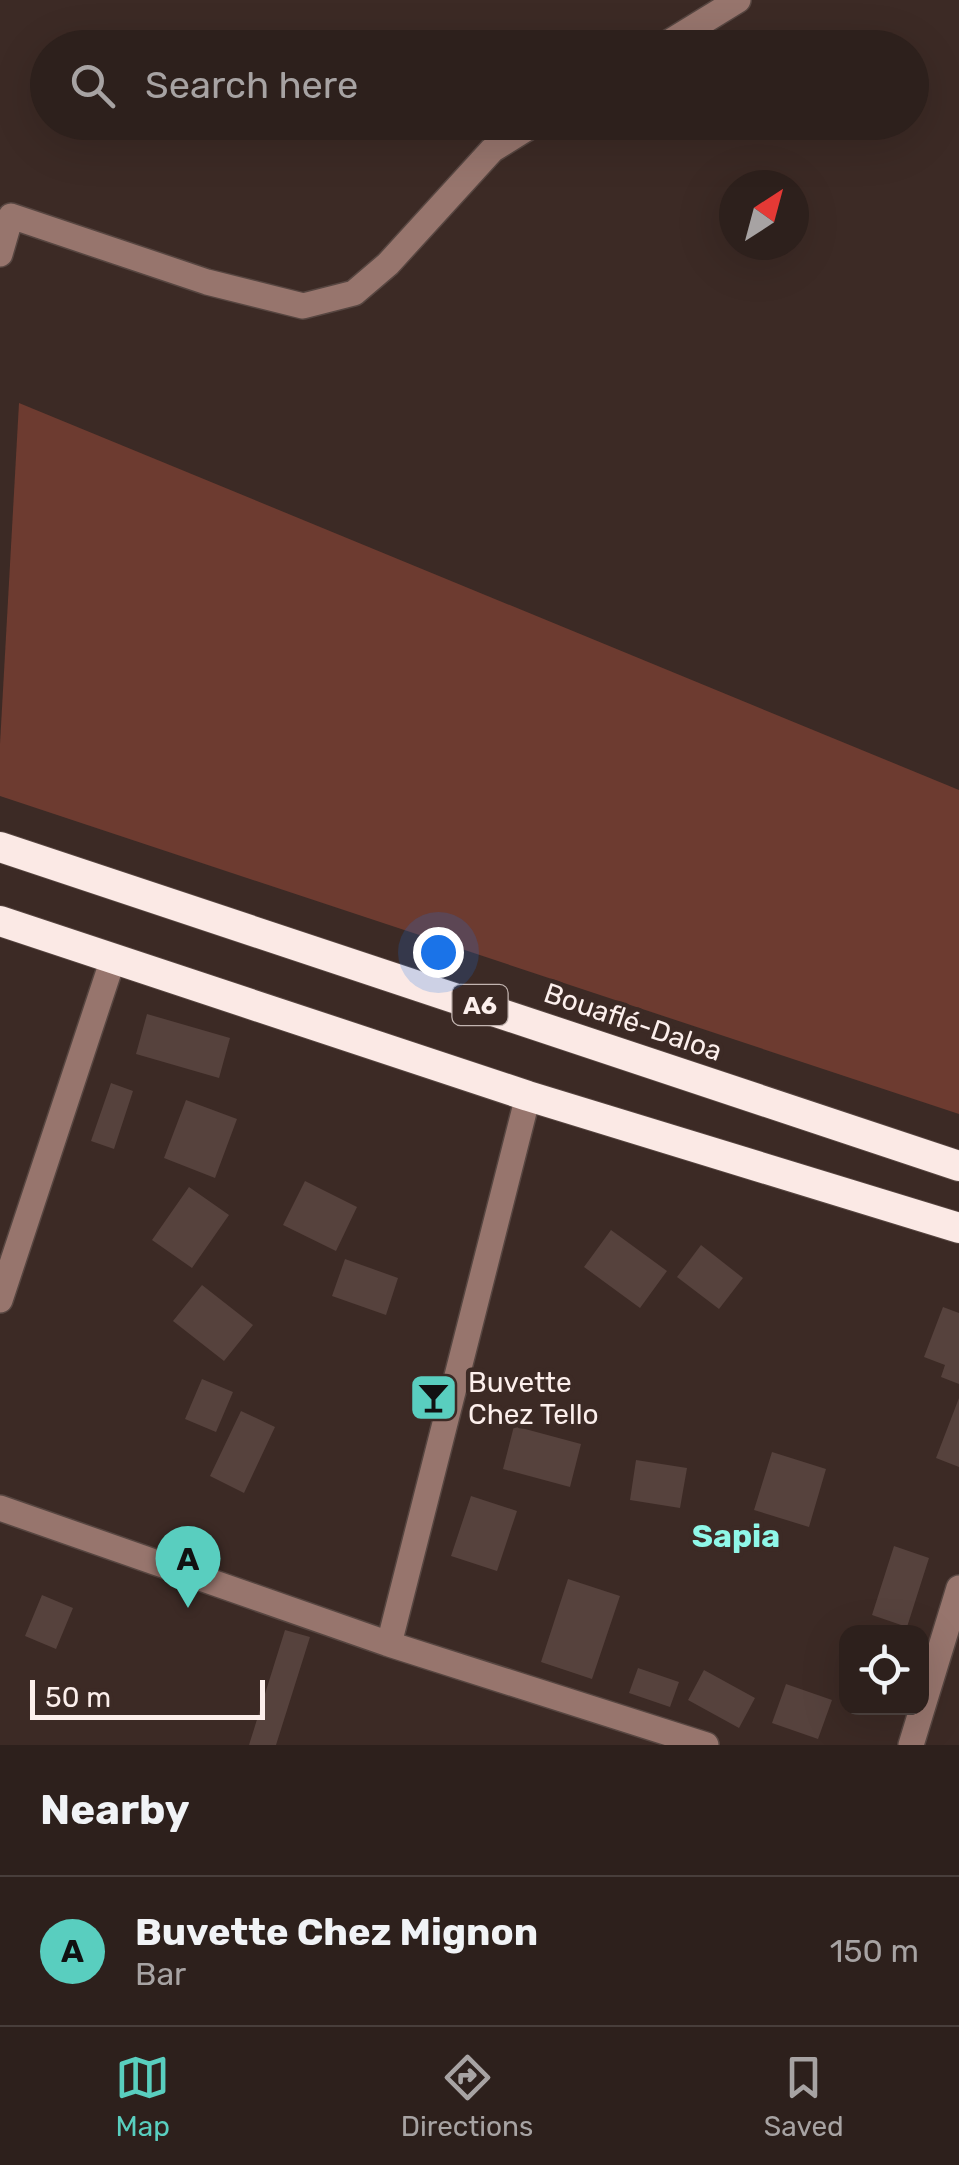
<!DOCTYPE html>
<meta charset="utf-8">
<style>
:root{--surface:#2d201c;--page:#352825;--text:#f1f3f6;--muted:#a7a3a3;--line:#483e3b;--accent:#59cebf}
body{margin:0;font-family:Rubik,sans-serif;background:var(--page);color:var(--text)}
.controls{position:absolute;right:30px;bottom:30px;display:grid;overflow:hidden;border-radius:20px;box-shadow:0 10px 40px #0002}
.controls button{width:90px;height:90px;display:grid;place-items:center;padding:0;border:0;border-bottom:2px solid var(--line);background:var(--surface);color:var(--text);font:50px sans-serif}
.compass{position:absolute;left:719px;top:170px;width:90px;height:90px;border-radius:50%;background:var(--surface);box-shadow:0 10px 40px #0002;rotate:36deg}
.scale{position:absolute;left:30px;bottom:25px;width:235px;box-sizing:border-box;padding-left:10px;border:5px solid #fcefec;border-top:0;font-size:28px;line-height:35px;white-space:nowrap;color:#fcefec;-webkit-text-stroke:8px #3c2a25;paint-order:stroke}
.you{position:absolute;left:438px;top:952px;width:35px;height:35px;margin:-25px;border:8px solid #fff;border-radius:50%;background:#1a73e8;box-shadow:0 0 0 15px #1a73e833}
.badge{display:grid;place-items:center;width:65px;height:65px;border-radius:50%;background:var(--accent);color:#111;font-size:32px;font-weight:700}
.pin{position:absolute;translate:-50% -82px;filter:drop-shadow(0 2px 5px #0008)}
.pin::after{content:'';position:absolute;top:52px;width:35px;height:30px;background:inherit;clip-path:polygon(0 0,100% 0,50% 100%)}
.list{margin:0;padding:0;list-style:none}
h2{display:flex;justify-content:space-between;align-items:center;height:130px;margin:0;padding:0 40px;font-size:42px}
h2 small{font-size:32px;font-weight:400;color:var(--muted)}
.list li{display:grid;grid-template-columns:65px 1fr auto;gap:30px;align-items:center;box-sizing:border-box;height:150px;padding:0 40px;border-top:2px solid var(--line)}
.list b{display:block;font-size:38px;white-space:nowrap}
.list p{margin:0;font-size:32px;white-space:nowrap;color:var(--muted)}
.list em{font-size:32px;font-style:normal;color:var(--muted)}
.icon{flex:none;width:55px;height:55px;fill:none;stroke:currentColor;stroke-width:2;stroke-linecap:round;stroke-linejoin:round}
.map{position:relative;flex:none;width:959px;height:1745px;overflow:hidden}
.search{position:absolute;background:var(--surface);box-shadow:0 10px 40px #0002;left:30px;right:30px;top:30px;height:110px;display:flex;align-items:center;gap:25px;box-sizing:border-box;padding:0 35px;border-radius:55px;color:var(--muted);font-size:38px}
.sheet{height:280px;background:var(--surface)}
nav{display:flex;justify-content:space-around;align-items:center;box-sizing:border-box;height:140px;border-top:2px solid var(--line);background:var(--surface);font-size:28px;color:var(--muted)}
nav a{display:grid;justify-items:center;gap:5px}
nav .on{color:var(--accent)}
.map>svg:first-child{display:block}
.green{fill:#6d3b30}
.building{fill:#56423d}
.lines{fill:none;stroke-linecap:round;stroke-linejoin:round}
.minor-casing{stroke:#574641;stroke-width:28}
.highway-casing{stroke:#574641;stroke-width:32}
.minor{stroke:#97756d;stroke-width:25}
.highway{stroke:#fbe9e5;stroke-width:30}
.labels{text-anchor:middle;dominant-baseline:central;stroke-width:9;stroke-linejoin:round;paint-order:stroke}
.shield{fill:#3c2a25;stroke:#c2b4b0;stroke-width:2.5}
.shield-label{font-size:25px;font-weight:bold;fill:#fcefec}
.street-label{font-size:28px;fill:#fcefec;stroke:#3c2a25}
.poi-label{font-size:28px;fill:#fcefec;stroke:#3c2a25;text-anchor:start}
.quarter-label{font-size:32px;font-weight:bold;fill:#8ff7e8;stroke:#3c2a25}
</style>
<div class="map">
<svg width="959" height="1745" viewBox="0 0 959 1745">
<rect width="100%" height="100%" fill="#3c2a25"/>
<path class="green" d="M19,403l940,387v324l-959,-318v-52z"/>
<path class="building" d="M147,1014l83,24 -11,40 -83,-24z
M111,1083l22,8 -19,58 -23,-8z
M186,1100l51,19 -22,59 -51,-20z
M305,1181l52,26 -21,44 -53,-26z
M189,1187l40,28 -37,53 -40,-28z
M611,1230l56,41 -27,37 -56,-41z
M701,1245l42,33 -24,31 -42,-32z
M345,1259l53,19 -12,37 -54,-19z
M202,1285l51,40 -29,36 -51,-40z
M943,1307l16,6v71l-18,-7 4,-12 -21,-8z
M202,1379l31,13 -17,40 -31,-13z
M959,1398v69l-23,-9z
M241,1411l34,16 -31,66 -34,-17z
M514,1426l67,18 -11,43 -67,-18z
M772,1452l54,17 -17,58 -55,-17z
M636,1460l51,8 -7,40 -50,-8z
M471,1496l46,15 -20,60 -46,-15z
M894,1546l35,12 -22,69 -35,-12z
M568,1579l52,17 -28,83 -51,-17z
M42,1595l31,13 -17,41 -31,-13z
M285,1630l25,7 -34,108h-27z
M638,1668l41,14 -9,25 -41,-14z
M704,1670l51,28 -16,30 -51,-28z
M786,1684l46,16 -14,39 -46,-16z"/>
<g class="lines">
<defs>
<path id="minor" d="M660,48l78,-48
M0,254l11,-38 196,66 96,24 51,-13 34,-29 104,-114 45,-28
M0,1300l113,-341
M0,1508l389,136 317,101
M389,1644l139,-548
M911,1745l48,-157"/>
<path id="highway" d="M0,847l959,319
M0,921l528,175 431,132"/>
</defs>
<use href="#minor" class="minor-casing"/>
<use href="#highway" class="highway-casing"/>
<use href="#minor" class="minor"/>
<use href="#highway" class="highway"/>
</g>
<defs>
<symbol id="bar-square" viewBox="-11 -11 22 22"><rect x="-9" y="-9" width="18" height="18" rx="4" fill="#59cebf" stroke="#3c2a25"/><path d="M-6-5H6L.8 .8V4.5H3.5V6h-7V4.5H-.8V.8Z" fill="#111"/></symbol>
</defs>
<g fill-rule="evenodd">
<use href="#bar-square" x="406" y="1370" width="55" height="55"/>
</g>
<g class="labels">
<rect class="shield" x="452.5" y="985" width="55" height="40" rx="8"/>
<g class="shield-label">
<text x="480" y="1005">A6</text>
</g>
<g class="street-label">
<text transform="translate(633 1022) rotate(19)">Bouaflé-Daloa</text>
</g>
<g class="poi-label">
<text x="468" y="1382">Buvette<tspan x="468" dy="32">Chez Tello</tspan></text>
</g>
<g class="quarter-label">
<text x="736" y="1536">Sapia</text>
</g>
</g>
</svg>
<div class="controls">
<button><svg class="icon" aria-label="locate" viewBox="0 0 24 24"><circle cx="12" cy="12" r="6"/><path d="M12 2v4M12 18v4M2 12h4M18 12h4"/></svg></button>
</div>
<svg class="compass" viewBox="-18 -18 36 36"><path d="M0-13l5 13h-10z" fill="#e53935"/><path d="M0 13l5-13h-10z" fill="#a7a3a3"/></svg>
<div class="scale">50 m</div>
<div class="you"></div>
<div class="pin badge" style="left:188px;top:1608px">A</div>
<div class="search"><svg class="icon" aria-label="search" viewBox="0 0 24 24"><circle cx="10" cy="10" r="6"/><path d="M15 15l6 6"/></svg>Search here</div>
</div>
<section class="sheet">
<h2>Nearby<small></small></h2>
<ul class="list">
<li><span class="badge">A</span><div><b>Buvette Chez Mignon</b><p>Bar</p></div><em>150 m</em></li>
</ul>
</section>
<nav>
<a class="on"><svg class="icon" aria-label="map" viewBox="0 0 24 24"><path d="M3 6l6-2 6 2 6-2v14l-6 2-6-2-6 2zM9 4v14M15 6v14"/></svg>Map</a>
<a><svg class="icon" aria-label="directions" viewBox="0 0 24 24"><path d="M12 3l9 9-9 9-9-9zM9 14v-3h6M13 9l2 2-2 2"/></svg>Directions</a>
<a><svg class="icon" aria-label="saved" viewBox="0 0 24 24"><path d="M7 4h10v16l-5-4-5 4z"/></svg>Saved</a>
</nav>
